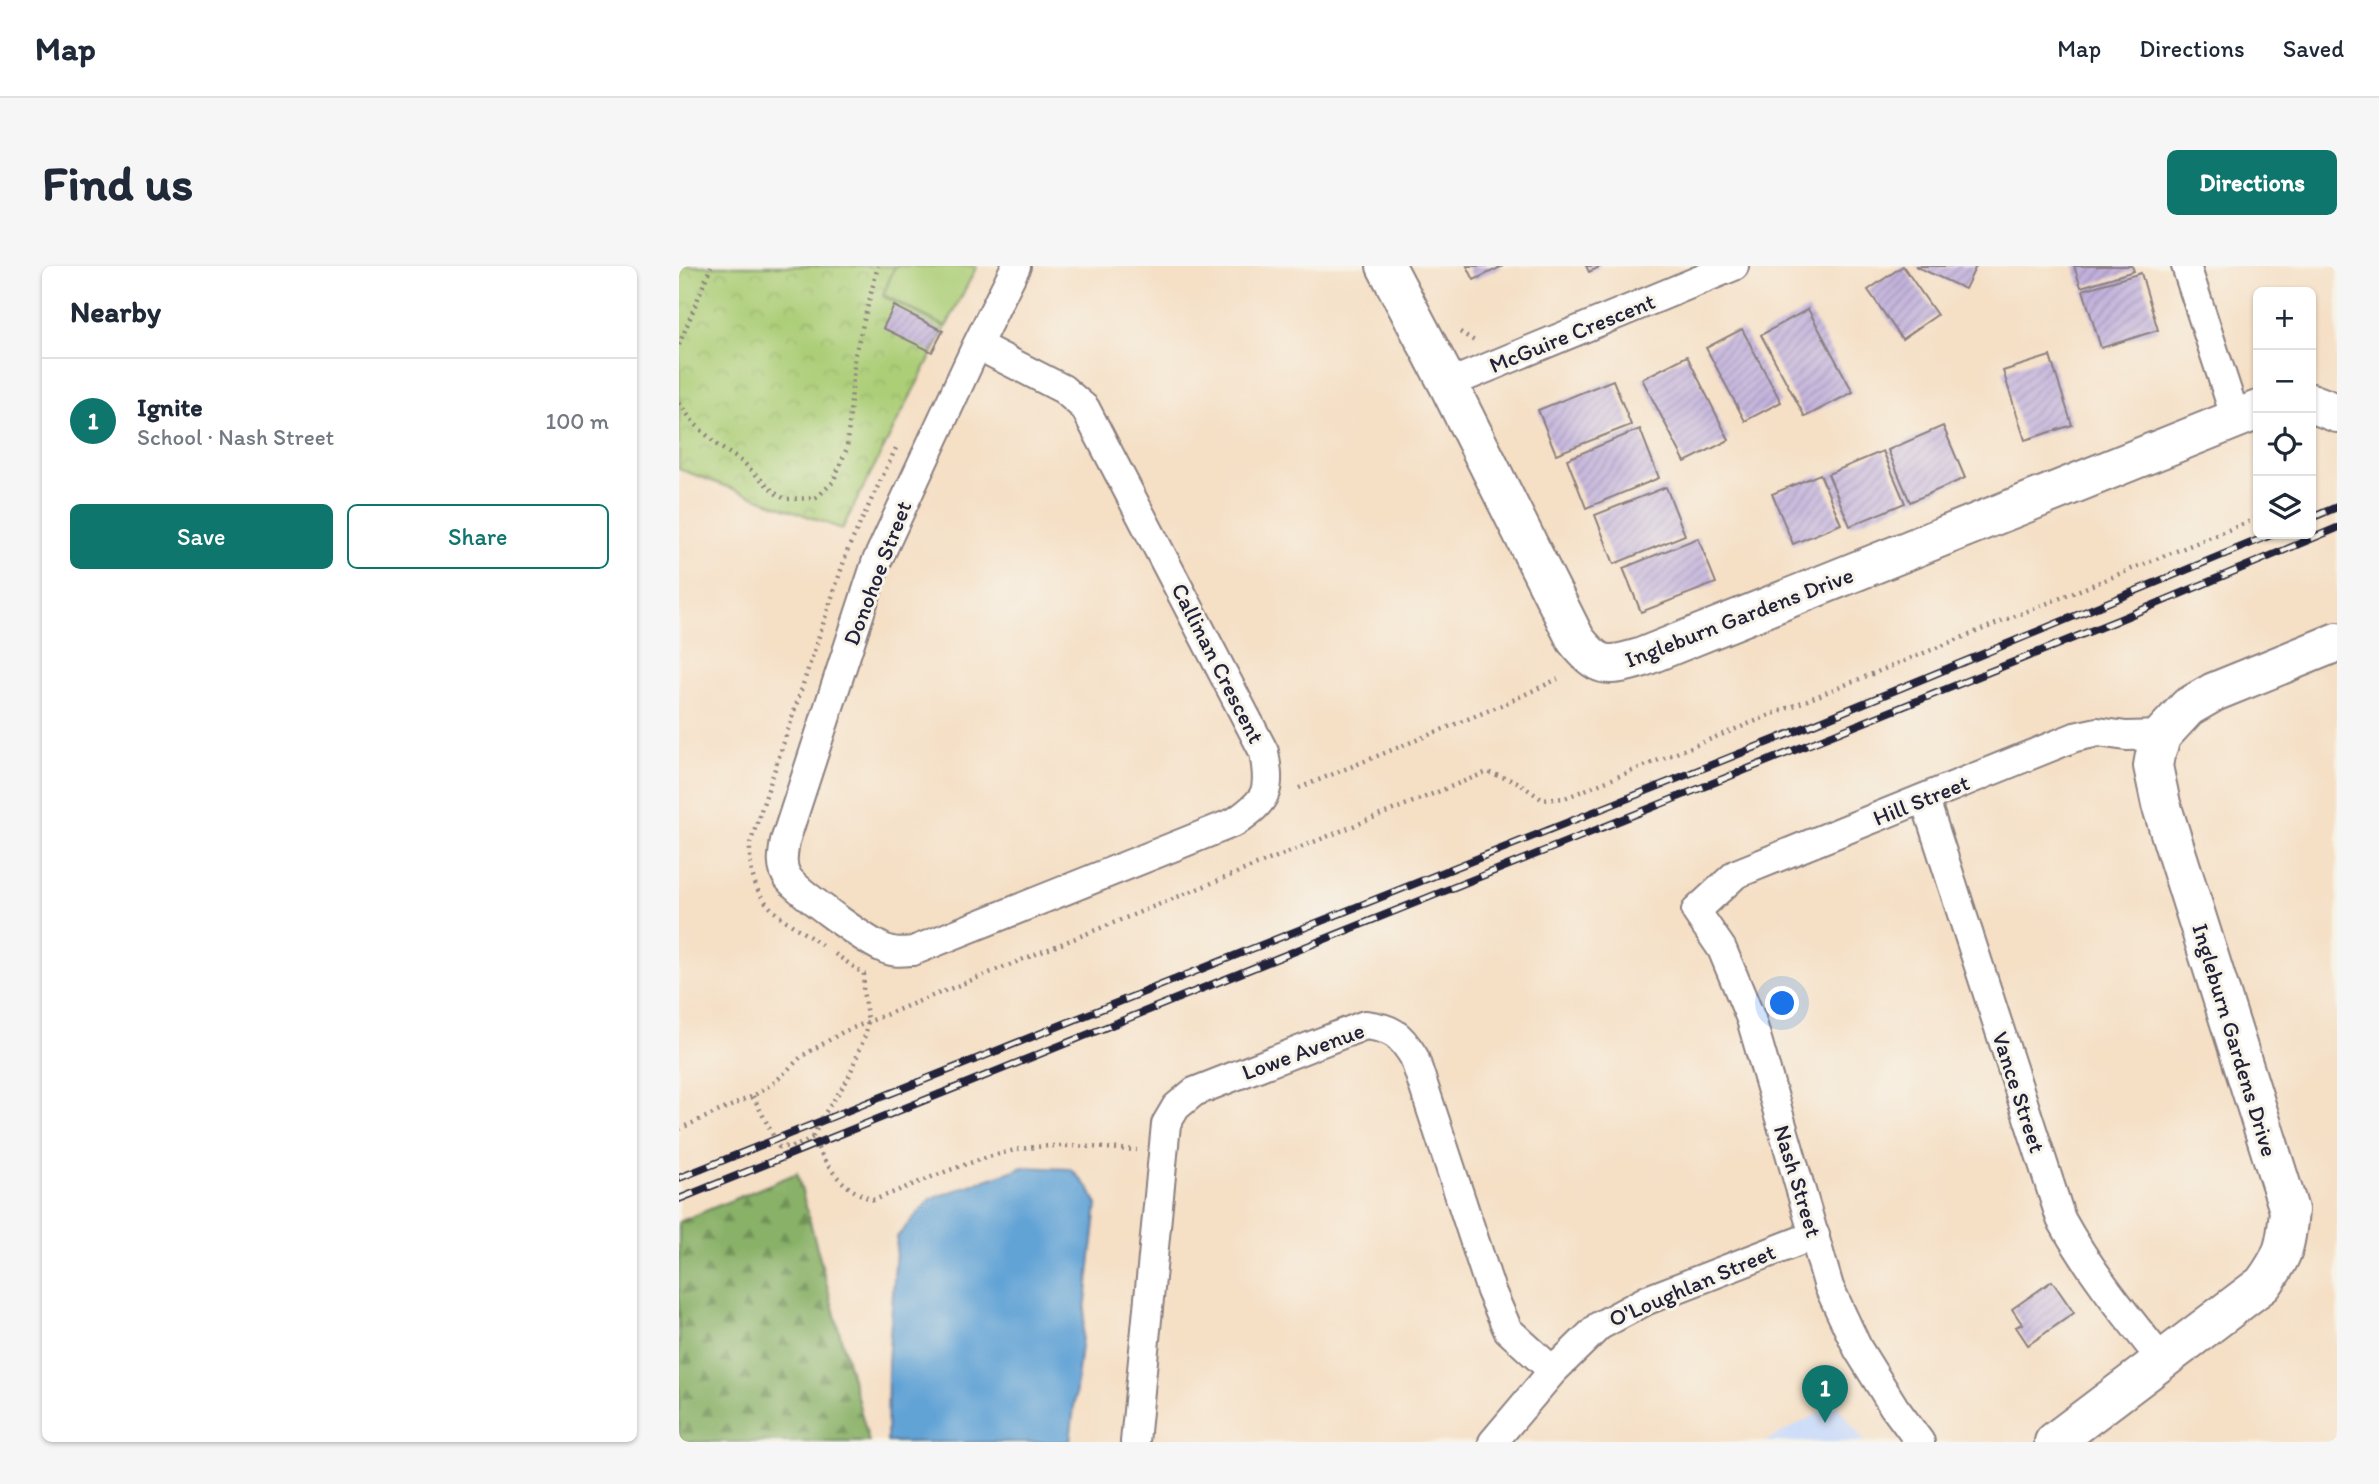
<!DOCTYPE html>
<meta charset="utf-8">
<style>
:root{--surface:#fff;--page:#f6f6f7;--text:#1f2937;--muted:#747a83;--line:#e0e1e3;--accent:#0f766e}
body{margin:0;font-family:Itim,sans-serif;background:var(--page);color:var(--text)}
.controls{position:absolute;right:21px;top:21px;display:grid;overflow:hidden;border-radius:10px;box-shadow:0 2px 5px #0004}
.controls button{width:63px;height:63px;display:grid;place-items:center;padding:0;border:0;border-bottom:2px solid var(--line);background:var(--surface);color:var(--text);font:35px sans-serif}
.you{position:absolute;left:1104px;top:738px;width:24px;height:24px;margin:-18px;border:5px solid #fff;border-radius:50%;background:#1a73e8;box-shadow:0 0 0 10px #1a73e833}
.badge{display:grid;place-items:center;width:46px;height:46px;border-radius:50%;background:var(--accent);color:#fff;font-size:23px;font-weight:700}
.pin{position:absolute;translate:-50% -58px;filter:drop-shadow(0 2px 4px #0008)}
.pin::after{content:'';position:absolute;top:37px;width:24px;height:21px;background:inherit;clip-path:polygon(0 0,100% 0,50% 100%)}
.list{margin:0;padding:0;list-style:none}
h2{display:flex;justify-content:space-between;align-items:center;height:91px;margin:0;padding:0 28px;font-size:30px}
h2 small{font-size:23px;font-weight:400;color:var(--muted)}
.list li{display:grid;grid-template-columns:46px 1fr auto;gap:21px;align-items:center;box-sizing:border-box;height:126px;padding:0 28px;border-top:2px solid var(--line)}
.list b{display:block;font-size:26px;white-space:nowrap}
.list p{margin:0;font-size:23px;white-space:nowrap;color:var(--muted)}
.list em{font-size:23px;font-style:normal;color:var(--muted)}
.actions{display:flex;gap:14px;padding:21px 28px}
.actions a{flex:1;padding:16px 0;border:2px solid var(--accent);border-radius:10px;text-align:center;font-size:24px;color:var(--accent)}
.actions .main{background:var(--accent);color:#fff}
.icon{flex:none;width:38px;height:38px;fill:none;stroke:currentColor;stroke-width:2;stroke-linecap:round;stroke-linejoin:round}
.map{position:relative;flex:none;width:1658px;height:1176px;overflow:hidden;border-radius:10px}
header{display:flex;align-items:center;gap:42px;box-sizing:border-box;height:98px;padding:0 35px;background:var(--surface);border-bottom:2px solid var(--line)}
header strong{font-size:33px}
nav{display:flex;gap:38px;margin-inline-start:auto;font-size:24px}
.intro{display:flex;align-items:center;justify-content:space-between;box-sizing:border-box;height:168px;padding:0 42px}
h1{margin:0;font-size:49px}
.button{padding:18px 32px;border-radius:10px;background:var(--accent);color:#fff;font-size:24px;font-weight:700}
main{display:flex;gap:42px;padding:0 42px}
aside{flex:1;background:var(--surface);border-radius:10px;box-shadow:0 2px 5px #0004}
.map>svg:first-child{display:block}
.built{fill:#cbdbf9}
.forest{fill:url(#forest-firs);stroke:#566a52;stroke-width:2}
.park{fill:url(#park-crowns);stroke:#677859;stroke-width:2}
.garden{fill:#acce77;stroke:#677859;stroke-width:2}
.water{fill:#62a3d6;stroke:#426288;stroke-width:2}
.building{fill:url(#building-hatch)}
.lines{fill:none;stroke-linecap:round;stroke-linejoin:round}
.street-casing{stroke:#8c8080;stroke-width:32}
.secondary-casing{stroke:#8c8080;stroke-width:42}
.path{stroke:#8c8080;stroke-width:4.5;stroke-dasharray:2 5;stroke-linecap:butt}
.street{stroke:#fff;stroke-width:28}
.secondary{stroke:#fff;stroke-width:38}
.rail-casing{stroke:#22223b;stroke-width:8}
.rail{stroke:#f7f3e8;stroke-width:5;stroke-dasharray:16;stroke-linecap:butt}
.labels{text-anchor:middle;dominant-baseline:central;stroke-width:6;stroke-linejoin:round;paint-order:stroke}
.street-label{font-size:23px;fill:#22223b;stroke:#f7f3e8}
</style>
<header>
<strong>Map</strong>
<nav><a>Map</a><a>Directions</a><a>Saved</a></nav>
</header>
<div class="intro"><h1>Find us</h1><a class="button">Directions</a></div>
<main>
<aside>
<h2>Nearby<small></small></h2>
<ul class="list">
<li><span class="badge">1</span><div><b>Ignite</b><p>School · Nash Street</p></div><em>100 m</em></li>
</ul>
<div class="actions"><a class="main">Save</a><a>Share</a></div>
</aside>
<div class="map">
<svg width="1658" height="1176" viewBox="0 0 1658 1176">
<defs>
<pattern id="forest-firs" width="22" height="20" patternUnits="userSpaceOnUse" patternTransform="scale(1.75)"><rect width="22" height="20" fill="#89b168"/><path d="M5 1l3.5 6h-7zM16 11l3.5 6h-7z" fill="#709057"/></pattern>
<pattern id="park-crowns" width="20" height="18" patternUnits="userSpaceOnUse" patternTransform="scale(1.75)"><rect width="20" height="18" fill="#acce77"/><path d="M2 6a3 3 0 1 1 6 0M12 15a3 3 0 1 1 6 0" fill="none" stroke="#94b168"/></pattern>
<pattern id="building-hatch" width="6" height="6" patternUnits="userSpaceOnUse" patternTransform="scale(1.75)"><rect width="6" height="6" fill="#c1b0dc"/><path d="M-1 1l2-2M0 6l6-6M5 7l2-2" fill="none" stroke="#9c8fb4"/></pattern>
</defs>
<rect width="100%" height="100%" fill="#f7f3e8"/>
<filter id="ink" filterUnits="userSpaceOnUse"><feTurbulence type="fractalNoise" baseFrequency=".0143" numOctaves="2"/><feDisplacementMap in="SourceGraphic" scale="14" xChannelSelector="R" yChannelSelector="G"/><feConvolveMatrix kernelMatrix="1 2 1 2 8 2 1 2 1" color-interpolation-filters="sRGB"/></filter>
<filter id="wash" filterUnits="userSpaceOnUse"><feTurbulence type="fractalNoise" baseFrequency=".00686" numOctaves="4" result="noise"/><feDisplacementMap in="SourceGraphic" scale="28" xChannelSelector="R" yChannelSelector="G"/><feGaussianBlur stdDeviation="1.57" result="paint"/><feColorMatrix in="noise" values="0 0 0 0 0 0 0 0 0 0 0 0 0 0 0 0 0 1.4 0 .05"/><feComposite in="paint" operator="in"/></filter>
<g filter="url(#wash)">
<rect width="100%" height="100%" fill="#f5dfc5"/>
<path class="built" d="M1157,1138l29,38h-101z"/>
<path class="forest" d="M118,907l72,269h-190v-220z"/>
<path class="park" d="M0,0h216l-12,30 63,31 -104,202 -163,-60z"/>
<path class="garden" d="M216,0h82l-31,61 -63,-32z"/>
<path class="water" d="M344,901l48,2 18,19 8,17 -27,237h-183l1,-80 9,-125 33,-38z"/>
<g id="blocks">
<path class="building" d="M788,0h36l-29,14z
M907,0h16l-13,6z
M1224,0l34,49 -35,24 -34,-49z
M1236,0h61l-11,23z
M1395,0h58l2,5 -53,16z
M1462,7l17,57 -57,18 -18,-58z
M215,40l49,25 -11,21 -49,-24z
M1129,43l45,83 -48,25 -44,-82z
M1063,63l39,73 -36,19 -39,-73z
M1008,90l42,84 -44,22 -43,-83z
M1371,90l22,69 -47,15 -22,-69z
M934,114l18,45 -75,29 -18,-44z
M1264,160l22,52 -55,24 -22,-52z
M961,163l19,49 -73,30 -19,-49z
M1204,185l22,52 -55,23 -22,-52z
M1141,208l21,50 -48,20 -21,-50z
M987,221l19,48 -71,29 -19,-49z
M1019,272l18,45 -75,29 -18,-44z
M1373,1015l22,32 -46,32 -12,-18 6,-3 -10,-15z"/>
</g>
</g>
<g filter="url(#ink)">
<use href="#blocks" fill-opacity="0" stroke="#8c8080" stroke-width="2"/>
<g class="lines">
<defs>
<path id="street" d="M1507,0l50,153
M298,79l86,44 22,19 179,344c7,40 4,47 -29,70l-322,129c-13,1 -21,2 -32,-4 -16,-7 -84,-56 -93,-69 -8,-11 -5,-24 -3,-37l91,-278 101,-218 39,-79
M769,118l286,-118
M1246,534l136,419c28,51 64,95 100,140
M456,1176l31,-318 10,-17 18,-15 171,-67c27,3 35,9 49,32l77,234 17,39 45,41
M814,1176l60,-71 46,-45 48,-26 168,-65
M1241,1176l-26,-35 -36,-58 -29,-62 -78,-268 -29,-70 -26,-38 40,-37 339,-137 23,-5 28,4 36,-1"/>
<path id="secondary" d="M707,0l62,118 128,256c23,28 30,28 64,18l618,-248
M1632,137l26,10
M1375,1176l209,-158c21,-29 23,-38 26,-74l-128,-406 -8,-38 2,-11 7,-20 26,-28 26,-15 123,-50"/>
</defs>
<use href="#street" class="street-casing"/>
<use href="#secondary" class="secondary-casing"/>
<path class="path" d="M781,66l16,10
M0,79l32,-79
M0,137l14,19 24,23 27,18 31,30 10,6 31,-1 17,-16 14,-34 8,-93 23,-89
M620,522l203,-83 56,-26
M143,679c-44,-30 -74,-41 -72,-101l98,-295 49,-103
M156,688l29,20 -1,17 5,30 -2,12 -18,46 -25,37 -10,21c12,30 30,53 61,63 44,-17 88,-37 133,-48 42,-11 87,-4 130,-2
M74,830l26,51 17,-1 17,-9
M0,863l74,-33 22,-14 27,-26 41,-24 644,-260 30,10 26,18 22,-2 693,-280"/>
<use href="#street" class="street"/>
<use href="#secondary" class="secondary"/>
<defs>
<path id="rail" d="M1632,252l26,-11
M0,912l1137,-455 457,-189
M0,933l1439,-579 219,-92"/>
</defs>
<use href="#rail" class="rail-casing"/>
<use href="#rail" class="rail"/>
</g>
</g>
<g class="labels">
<g class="street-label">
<text transform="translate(893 67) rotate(-22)">McGuire Crescent</text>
<text transform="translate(198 307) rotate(-69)">Donohoe Street</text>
<text transform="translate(1060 351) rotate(-21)">Ingleburn Gardens Drive</text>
<text transform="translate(539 397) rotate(63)">Callinan Crescent</text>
<text transform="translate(1242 534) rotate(-22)">Hill Street</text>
<text transform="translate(1556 774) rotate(73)">Ingleburn Gardens Drive</text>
<text transform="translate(624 785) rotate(-20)">Lowe Avenue</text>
<text transform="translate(1340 826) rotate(72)">Vance Street</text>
<text transform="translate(1119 915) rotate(73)">Nash Street</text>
<text transform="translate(1013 1019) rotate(-23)">O'Loughlan Street</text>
</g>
</g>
</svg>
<div class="controls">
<button>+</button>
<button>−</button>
<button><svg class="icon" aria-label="locate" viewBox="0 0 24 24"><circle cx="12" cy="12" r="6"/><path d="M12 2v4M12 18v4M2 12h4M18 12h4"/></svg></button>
<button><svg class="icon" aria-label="layers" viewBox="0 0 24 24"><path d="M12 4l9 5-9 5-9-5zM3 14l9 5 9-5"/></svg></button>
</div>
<div class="you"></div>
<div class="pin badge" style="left:1146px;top:1157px">1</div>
</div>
</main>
